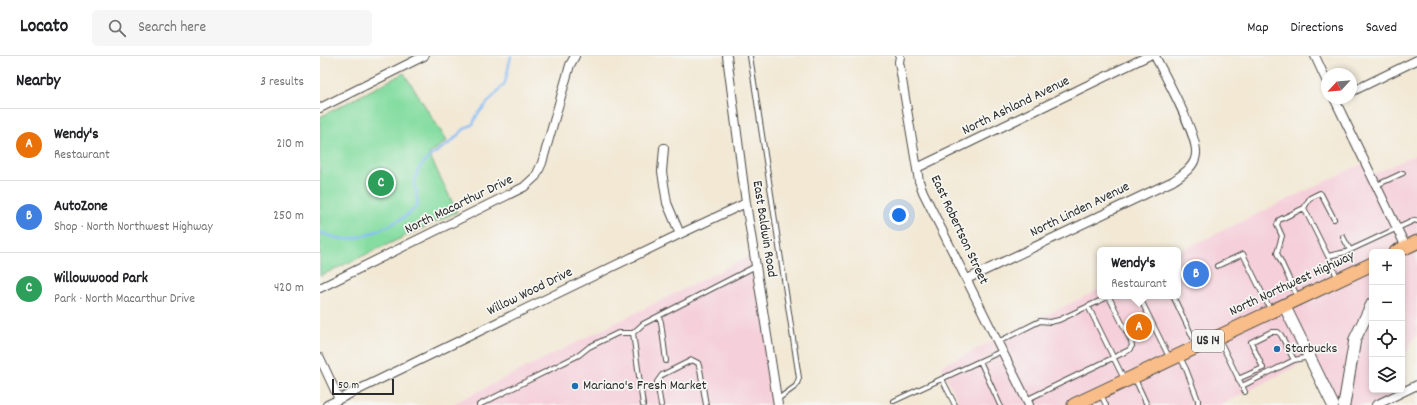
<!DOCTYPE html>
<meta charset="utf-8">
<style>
:root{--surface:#fff;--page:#f6f6f6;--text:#202124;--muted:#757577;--line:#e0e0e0;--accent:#1f6fb2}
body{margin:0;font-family:Dekko,sans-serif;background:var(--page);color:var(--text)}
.controls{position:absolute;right:12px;bottom:12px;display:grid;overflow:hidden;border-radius:6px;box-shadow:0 2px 6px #0003}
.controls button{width:36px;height:36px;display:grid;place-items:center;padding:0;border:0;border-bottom:1px solid var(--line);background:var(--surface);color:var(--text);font:20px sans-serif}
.compass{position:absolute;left:1001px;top:12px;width:36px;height:36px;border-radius:50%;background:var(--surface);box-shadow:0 2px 6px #0003;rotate:244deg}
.scale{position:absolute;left:12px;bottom:10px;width:62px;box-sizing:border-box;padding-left:4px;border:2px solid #2b2b2b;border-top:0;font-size:11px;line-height:14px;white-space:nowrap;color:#2b2b2b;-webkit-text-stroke:3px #f6f6f2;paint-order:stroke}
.you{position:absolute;left:579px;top:159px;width:14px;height:14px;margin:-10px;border:3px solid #fff;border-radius:50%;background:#1a73e8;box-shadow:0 0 0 6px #1a73e833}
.badge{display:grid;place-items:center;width:26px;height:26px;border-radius:50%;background:var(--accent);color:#fff;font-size:13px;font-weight:700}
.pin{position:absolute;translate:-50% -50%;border:2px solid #fff;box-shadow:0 1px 4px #0006}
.popup{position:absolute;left:777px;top:191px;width:84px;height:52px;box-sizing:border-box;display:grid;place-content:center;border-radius:6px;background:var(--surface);filter:drop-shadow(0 1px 3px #0005);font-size:13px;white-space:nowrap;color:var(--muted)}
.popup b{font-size:15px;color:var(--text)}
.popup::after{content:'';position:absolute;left:50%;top:100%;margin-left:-8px;border:8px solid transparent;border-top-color:var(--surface)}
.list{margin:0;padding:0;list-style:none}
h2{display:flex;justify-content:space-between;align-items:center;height:52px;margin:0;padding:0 16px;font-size:17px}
h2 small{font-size:13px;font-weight:400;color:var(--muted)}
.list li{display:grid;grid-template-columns:26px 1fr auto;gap:12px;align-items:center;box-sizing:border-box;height:72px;padding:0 16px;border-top:1px solid var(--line)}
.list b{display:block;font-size:15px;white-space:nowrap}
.list p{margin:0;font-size:13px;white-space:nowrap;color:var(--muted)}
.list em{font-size:13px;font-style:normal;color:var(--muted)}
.icon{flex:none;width:22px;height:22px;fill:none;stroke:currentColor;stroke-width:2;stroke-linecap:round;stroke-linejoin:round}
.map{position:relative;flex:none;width:1097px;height:349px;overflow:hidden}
header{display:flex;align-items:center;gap:24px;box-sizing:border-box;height:56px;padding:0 20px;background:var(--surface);border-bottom:1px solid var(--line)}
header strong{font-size:19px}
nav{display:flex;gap:22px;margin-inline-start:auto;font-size:14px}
.search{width:280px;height:36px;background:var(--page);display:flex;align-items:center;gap:10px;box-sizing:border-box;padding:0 14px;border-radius:6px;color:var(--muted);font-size:15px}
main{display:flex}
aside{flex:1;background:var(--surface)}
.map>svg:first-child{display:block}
.built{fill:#f5cfda}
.green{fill:#85dda1;stroke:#588466}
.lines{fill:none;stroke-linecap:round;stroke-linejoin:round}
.stream{stroke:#85bcf5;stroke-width:2.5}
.service-casing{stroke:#494744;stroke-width:6}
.minor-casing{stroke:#494744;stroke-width:10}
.tertiary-casing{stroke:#494744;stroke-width:13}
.primary-casing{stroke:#494744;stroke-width:15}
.service{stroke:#fff;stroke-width:4}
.minor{stroke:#fff;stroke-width:8}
.tertiary{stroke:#fff;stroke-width:11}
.primary{stroke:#f8bd88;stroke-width:13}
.poi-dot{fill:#1f6fb2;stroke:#f6f6f2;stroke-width:1.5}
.labels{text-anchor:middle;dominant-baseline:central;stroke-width:3.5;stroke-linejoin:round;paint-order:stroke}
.shield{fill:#f6f6f2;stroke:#686867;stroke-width:1}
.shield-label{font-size:13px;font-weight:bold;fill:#2b2b2b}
.street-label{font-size:14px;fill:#2b2b2b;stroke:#f6f6f2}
.poi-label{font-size:14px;fill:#2b2b2b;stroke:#f6f6f2;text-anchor:start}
</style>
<header>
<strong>Locato</strong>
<div class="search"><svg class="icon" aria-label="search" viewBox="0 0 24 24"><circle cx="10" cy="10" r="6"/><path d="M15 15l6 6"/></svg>Search here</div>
<nav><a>Map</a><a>Directions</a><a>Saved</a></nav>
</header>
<main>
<aside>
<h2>Nearby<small>3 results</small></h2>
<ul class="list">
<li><span class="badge" style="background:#e8710a">A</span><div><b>Wendy's</b><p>Restaurant</p></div><em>210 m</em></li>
<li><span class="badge" style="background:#3f7fe0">B</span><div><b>AutoZone</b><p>Shop · North Northwest Highway</p></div><em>250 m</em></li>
<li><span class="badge" style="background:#2e9e5b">C</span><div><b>Willowwood Park</b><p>Park · North Macarthur Drive</p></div><em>420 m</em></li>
</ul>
</aside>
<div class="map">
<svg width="1097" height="349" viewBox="0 0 1097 349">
<rect width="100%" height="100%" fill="#f6f6f2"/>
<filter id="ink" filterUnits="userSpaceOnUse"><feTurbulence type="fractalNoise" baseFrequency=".025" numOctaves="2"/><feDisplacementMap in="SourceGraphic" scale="8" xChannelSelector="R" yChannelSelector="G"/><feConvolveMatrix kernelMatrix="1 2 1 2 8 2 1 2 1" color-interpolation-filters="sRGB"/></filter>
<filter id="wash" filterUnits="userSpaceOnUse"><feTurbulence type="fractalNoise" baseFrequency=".012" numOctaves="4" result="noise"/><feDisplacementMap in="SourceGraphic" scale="16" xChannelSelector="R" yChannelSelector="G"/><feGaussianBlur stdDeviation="0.9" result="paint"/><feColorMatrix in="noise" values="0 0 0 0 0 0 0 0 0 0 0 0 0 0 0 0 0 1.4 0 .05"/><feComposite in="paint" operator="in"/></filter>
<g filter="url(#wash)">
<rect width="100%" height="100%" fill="#f2e8d4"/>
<path class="built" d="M1097,98v181l-5,6 -10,22v-111h-30v138h23v6l-19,9h-43l-23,-46 -88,46h-262l-19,-39 159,-77v7h78v-44l188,-90 6,13z
M434,198l24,151h-327z"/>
<path class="green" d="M84,17l43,68 -18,13 28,58 -137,64v-159z"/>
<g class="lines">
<path class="stream" d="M0,176c9,4 20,8 30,7 18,-2 58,-20 68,-34l-2,-11 1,-2 -3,-7 4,-15 9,-11 5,-4 19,-13 12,-12 10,-6 4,-9 28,-32 6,-27"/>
</g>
</g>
<g filter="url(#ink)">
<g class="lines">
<defs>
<path id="service" d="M430,0l49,322 -3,8 -18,13
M1057,129l26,-12
M984,152l24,48 18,-4 69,-32 2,1
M1023,181l7,13
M1008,200l9,21
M897,210l26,-12 27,55
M819,240l30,61
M853,240l23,48
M977,240l-20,-43 5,-17 -5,-11 2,-5 25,-12 6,-10 10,-5 1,1 13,25
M768,250l36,73
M339,261l2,5 5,39
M313,277l10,72
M899,283l26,53
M678,286l42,-21 10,1 9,-2 51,-24
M860,301l6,12 12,31v5
M622,323l13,26
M815,323l12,26
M918,323l25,-11 -12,-26 20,-10h7l3,3 13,25
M922,330l52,-26 15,-3
M781,339l5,10
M706,344l103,-50 3,-4 -1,-5 -22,-44
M574,345l86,-40
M159,349l100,-50 10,-8 29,-14h15l10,-9 113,-58
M341,349l-4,-23 5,-7 30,-15 6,3 2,6 6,36
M680,349l-20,-44 22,-10"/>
<path id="minor" d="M407,0l19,147 32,202
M580,0l-1,6 20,119 4,11 106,213
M995,0l12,26
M1031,36l66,-32
M1014,42l72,149
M0,52l104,-52
M344,92l-2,24 5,31 13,31
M597,112l231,-112
M647,223l206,-98c10,-7 22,-14 23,-27 2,-19 -31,-78 -41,-98
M0,232l204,-101 12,-11 6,-13 28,-98 5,-9
M0,302l19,41
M7,349l353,-171 66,-31
M1056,349l41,-20"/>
<path id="tertiary" d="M964,249l49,100
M1024,349l11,-66 17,-35"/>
<path id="primary" d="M1076,196l21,-10
M754,349l298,-141"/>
</defs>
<use href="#service" class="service-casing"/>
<use href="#minor" class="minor-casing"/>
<use href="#tertiary" class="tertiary-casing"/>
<use href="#primary" class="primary-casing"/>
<use href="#service" class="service"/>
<use href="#minor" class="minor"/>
<use href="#tertiary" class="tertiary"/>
<use href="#primary" class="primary"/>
</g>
</g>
<g class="poi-dot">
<circle cx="957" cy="293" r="4"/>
<circle cx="255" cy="330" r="4"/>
</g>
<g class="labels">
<rect class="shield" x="872" y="274" width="32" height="22" rx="3"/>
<g class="shield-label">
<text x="888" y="285">US 14</text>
</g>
<g class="street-label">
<text transform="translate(696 50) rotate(-26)">North Ashland Avenue</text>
<text transform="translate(139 149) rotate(-26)">North Macarthur Drive</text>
<text transform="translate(760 154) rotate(-26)">North Linden Avenue</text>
<text transform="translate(444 173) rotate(81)">East Baldwin Road</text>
<text transform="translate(639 174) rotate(65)">East Robertson Street</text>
<text transform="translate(972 228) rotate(-25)">North Northwest Highway</text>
<text transform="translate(210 236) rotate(-26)">Willow Wood Drive</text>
</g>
<g class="poi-label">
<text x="965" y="293">Starbucks</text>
<text x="263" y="330">Mariano's Fresh Market</text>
</g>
</g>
</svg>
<div class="controls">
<button>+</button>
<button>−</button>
<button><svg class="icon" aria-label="locate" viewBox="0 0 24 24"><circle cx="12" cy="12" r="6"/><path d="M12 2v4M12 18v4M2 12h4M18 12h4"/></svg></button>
<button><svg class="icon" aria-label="layers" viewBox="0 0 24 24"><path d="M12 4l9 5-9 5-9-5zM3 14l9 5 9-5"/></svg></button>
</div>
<svg class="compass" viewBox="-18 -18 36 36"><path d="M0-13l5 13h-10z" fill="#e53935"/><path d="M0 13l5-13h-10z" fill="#757577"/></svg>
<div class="scale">50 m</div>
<div class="you"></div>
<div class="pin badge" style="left:819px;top:271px;background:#e8710a">A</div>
<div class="popup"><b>Wendy's</b>Restaurant</div>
<div class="pin badge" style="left:876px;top:218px;background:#3f7fe0">B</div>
<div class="pin badge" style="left:61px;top:127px;background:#2e9e5b">C</div>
</div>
</main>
